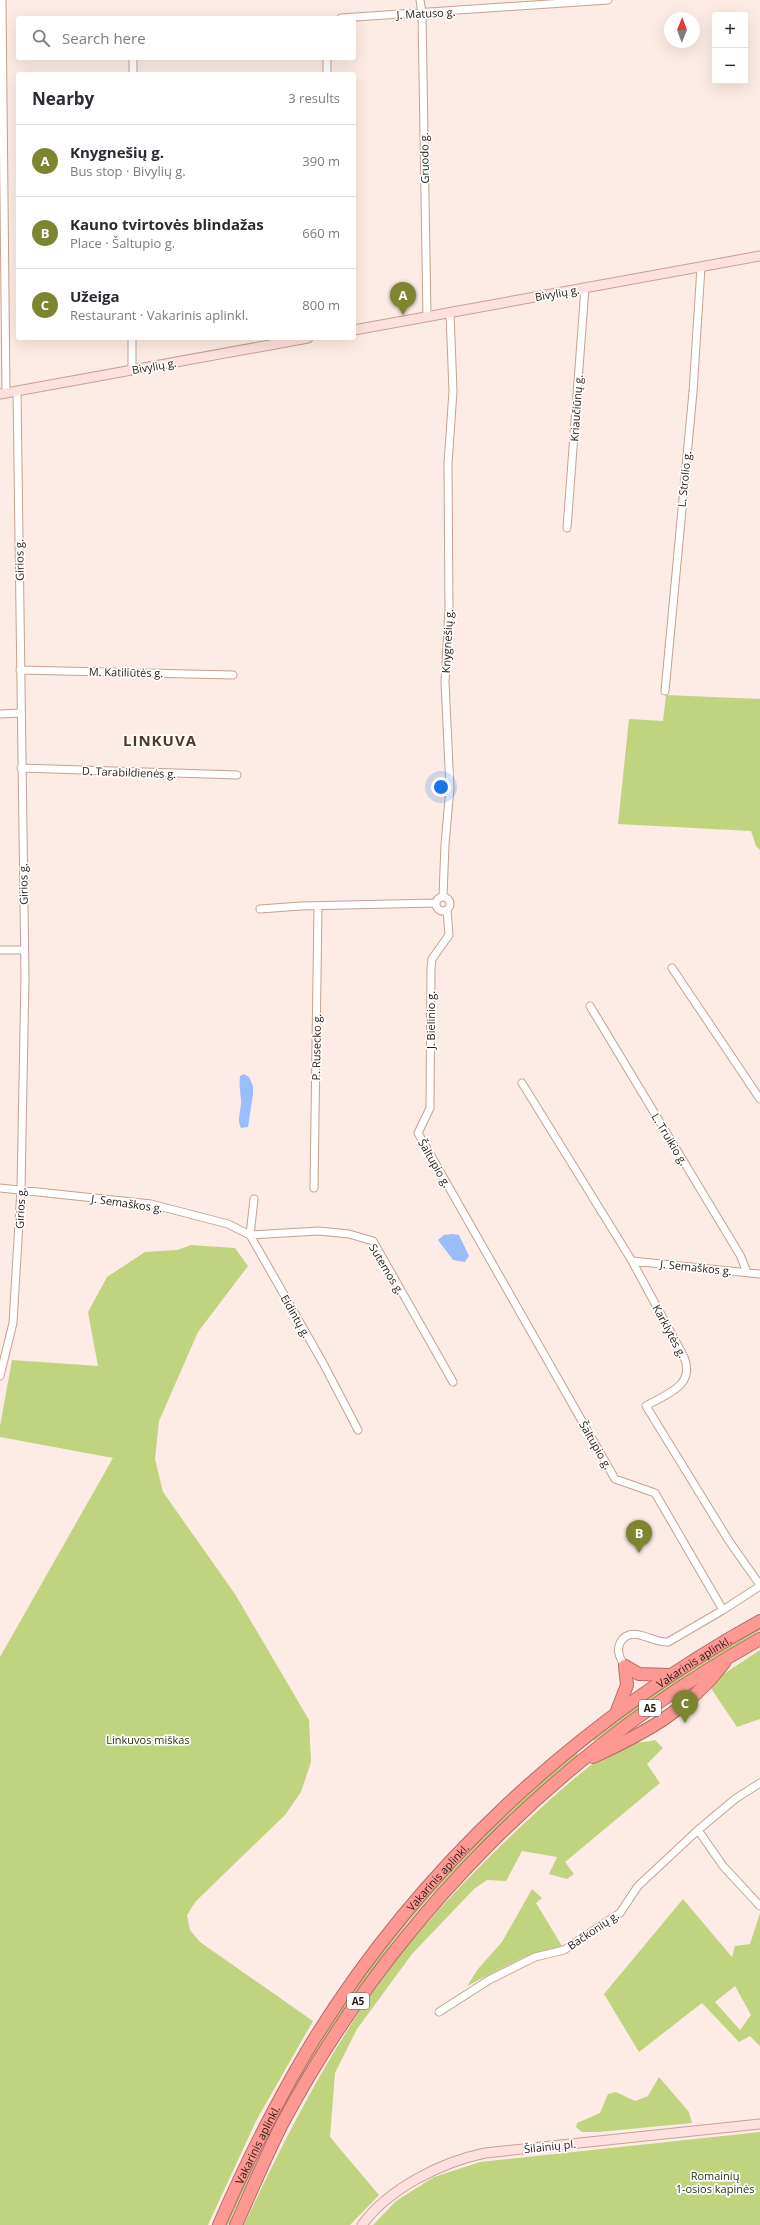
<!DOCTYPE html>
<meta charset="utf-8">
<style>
:root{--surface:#fff;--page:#f2f2f3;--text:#2b2b33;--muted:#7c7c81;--line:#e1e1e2;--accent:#7e8531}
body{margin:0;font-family:"Open Sans",sans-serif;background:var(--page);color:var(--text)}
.controls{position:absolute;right:12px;top:12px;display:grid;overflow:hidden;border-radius:4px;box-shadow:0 4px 16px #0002}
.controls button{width:36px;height:36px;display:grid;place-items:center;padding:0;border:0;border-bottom:1px solid var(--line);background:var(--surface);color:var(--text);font:20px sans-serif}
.compass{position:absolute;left:664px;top:12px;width:36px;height:36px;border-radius:50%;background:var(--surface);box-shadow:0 4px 16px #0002;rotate:1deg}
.you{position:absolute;left:441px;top:787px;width:14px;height:14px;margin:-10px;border:3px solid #fff;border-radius:50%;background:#1a73e8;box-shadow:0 0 0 6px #1a73e833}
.badge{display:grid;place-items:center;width:26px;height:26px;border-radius:50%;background:var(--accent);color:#fff;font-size:13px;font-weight:700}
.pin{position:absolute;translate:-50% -33px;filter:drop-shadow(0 1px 2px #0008)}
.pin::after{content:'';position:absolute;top:21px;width:14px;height:12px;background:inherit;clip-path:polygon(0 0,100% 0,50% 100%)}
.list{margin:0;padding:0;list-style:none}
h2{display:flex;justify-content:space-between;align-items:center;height:52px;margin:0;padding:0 16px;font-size:17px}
h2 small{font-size:13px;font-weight:400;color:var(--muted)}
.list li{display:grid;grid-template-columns:26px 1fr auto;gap:12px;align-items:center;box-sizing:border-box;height:72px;padding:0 16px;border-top:1px solid var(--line)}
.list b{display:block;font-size:15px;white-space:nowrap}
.list p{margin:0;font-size:13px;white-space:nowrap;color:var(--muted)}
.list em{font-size:13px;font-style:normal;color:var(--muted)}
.icon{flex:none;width:22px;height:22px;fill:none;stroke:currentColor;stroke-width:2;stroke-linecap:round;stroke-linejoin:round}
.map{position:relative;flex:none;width:760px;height:2225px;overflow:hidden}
.search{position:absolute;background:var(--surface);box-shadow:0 4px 16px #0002;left:16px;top:16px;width:340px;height:44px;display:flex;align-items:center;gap:10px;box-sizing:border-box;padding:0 14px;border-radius:4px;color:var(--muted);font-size:15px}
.panel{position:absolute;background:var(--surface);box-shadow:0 4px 16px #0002;left:16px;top:72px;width:340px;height:268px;border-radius:4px}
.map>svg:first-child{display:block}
.green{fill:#c0d480;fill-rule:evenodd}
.water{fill:#9abdfd}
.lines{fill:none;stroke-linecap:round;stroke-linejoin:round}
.street-casing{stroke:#c6a191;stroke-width:9}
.secondary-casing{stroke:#c6a191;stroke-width:11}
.highway-casing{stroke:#b26c66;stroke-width:14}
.street{stroke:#fff;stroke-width:7}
.secondary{stroke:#fee0de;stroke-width:9}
.highway{stroke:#fd9892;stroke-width:12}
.labels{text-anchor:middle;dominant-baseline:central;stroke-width:3.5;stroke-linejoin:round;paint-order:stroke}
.shield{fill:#fff;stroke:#685e5a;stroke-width:1}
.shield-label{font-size:10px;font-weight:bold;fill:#271913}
.street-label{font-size:11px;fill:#271913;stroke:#fff}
.park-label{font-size:11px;fill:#2b330a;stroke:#fff}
.district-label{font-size:15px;font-weight:bold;letter-spacing:1px;fill:#533527;stroke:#fff}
</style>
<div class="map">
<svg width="760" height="2225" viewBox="0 0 760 2225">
<rect width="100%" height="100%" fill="#fcece5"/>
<path class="green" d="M666,695l94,4v151l-4,-4 -5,-15 -133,-7 11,-105 34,2z
M191,1245l44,3 13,18 -50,66 -39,89 -4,38 8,33 72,102 74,126 2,42 -10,30 -16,23 -89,86 -9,14 3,15 10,12 113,79 -57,100 -48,104h-208v-568l113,-199 -113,-21v-11l12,-66 86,6 -10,-54 19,-35 38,-25 32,-2z
M760,1627v4l-66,39 -100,71 -3,-3 102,-71z
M760,1650v69l-23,8 -27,-40 3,-6z
M655,1740l8,8 -16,16 13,19 -95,79 9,12 -7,5 -18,-5 8,-17 -35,-6 -16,30 -19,-1 -13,9 -62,65 -55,75 -22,44 -5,64 49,58 -29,30h-106c47,-100 99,-202 170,-287 36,-42 75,-82 116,-120 23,-21 70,-66 99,-74 9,-2 18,-2 26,-4z
M575,1751l3,4c-71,62 -142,126 -197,203 -37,51 -68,105 -100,158l-4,-2c58,-103 127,-203 212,-286 28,-26 57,-51 86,-77z
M532,1889l10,9 -6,5 26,43 -38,11 -57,29 11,-17 24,-27z
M683,1899l49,58 3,-11 15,-2 10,-31v133l-10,-10 -11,6 -37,-39 -63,49 -35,-58zM735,1986l16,29 -11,15 -25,-28z
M659,2077l30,35 3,11 -93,9h-17l-6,-5 1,-4 23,-10 8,-19 8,-2 19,9 13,-5z
M760,2132v93h-387l23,-24 38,-24 46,-15z
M262,2149l-34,76h-4l34,-75z"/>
<path class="water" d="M244,1074l5,3 4,9v8l-5,33 -7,1c-5,-9 1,-19 0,-29 -1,-8 -2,-15 -1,-23z
M453,1234l6,1 10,21 -4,6 -12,-2 -15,-20 6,-5z"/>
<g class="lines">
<defs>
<path id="street" d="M2,0l4,393
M420,0l2,13 5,304
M341,18l267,-18
M133,74v-16
M327,74v-16
M132,370v-32
M567,528l18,-240
M20,670l213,5
M665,691l28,-299 8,-125
M0,714l20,-1
M21,768l216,7
M443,896l2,-52 5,-56 -5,-106 4,-73 -1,-145 5,-73 -3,-78
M436 904a7 7 0 1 1 14 0a7 7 0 1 1-14 0Z
M260,909l41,-3 135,-3
M447,910l2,25 -17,24 -1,9 -1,140 -12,25 197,346 40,14 68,117 -55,32c-15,2 -37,-19 -48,1 -4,9 1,17 5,23
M0,950h24
M672,968l88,131
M590,1006l150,249 7,17
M522,1083l110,178 52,96c12,29 -18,37 -38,49l83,135 31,44
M0,1188l151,16 77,20 22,11 69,-4 30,3 24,7 80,141
M314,1188l4,-282
M254,1199l-4,36 73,128 35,67
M632,1261l128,13
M0,1376l13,-53 8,-134 4,-212 -8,-586
M723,1610l37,-24
M698,1830l25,36 37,40
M439,2012l50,-32 46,-23 29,-7 56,-37 18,-27 60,-56 37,-31 25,-16"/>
<path id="secondary" d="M354,330l406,-74
M0,394l308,-56
M362,2225c27,-37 80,-63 123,-72l275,-29"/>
<g id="highway">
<path d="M625,1666l14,8 31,1"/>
<path d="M617,1711l10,-26 -2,-19"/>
<path d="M593,1757c52,-24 95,-47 131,-94"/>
<path id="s1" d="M219,2225c26,-60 55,-118 88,-174 109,-181 269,-328 453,-430"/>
<path d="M236,2225c15,-33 29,-67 45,-99 109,-205 277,-374 479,-487"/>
</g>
</defs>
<use href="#street" class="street-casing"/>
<use href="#secondary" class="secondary-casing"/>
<use href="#highway" class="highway-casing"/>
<use href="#street" class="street"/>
<use href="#secondary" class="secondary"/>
<use href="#highway" class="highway"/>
</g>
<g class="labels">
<g class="shield">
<rect x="639" y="1700" width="22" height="16" rx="3"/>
<rect x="347" y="1993" width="22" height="16" rx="3"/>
</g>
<g class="shield-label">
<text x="650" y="1708">A5</text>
<text x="358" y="2001">A5</text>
</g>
<g class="street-label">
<text transform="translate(426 13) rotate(-3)">J. Matuso g.</text>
<text transform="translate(424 158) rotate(-91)">Gruodo g.</text>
<text transform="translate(557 293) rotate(-10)">Bivylių g.</text>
<text transform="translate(154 366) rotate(-10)">Bivylių g.</text>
<text transform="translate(576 408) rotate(-86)">Kriaučiūnų g.</text>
<text transform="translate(684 479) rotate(-84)">L. Strolio g.</text>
<text transform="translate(19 560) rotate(-91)">Girios g.</text>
<text transform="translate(447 641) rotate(-87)">Knygnešių g.</text>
<text transform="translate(126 672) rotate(1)">M. Katiliūtės g.</text>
<text transform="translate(129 772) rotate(2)">D. Tarabildienės g.</text>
<text transform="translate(23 884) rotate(-91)">Girios g.</text>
<text transform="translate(430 1020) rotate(-90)">J. Bielinio g.</text>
<text transform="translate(316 1047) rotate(-89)">P. Rusecko g.</text>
<text transform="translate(670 1139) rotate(59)">L. Truikio g.</text>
<text transform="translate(435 1163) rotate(60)">Šaltupio g.</text>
<text transform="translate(127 1203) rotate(8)">J. Semaškos g.</text>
<text transform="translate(20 1208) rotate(-87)">Girios g.</text>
<text transform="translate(696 1267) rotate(6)">J. Semaškos g.</text>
<text transform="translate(387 1269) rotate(59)">Sutemos g.</text>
<text transform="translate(296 1316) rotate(60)">Eidintų g.</text>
<text transform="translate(670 1331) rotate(62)">Karklytės g.</text>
<text transform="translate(596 1445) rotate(60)">Šaltupio g.</text>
<text stroke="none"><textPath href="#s1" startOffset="749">Vakarinis aplinkl.</textPath></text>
<text stroke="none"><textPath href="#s1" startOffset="413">Vakarinis aplinkl.</textPath></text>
<text transform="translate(593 1930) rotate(-34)">Bačkonių g.</text>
<text stroke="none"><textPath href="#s1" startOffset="89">Vakarinis aplinkl.</textPath></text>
<text transform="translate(550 2146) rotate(-6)">Šilainių pl.</text>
</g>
<g class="park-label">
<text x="148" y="1739">Linkuvos miškas</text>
<text x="715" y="2175">Romainių<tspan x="715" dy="13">1-osios kapinės</tspan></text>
</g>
<g class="district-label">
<text x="160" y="740">LINKUVA</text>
</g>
</g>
</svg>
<div class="controls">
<button>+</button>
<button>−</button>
</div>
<svg class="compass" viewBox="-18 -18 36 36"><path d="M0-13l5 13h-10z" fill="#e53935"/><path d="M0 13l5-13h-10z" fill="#7c7c81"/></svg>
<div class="you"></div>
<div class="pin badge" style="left:403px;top:315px">A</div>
<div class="pin badge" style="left:639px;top:1553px">B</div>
<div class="pin badge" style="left:685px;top:1723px">C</div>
<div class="search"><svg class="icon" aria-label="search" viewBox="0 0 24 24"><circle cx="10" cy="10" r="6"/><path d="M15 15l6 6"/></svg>Search here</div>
<section class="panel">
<h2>Nearby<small>3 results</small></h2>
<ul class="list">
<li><span class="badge">A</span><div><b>Knygnešių g.</b><p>Bus stop · Bivylių g.</p></div><em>390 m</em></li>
<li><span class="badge">B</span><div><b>Kauno tvirtovės blindažas</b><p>Place · Šaltupio g.</p></div><em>660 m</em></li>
<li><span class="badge">C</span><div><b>Užeiga</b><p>Restaurant · Vakarinis aplinkl.</p></div><em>800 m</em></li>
</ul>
</section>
</div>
